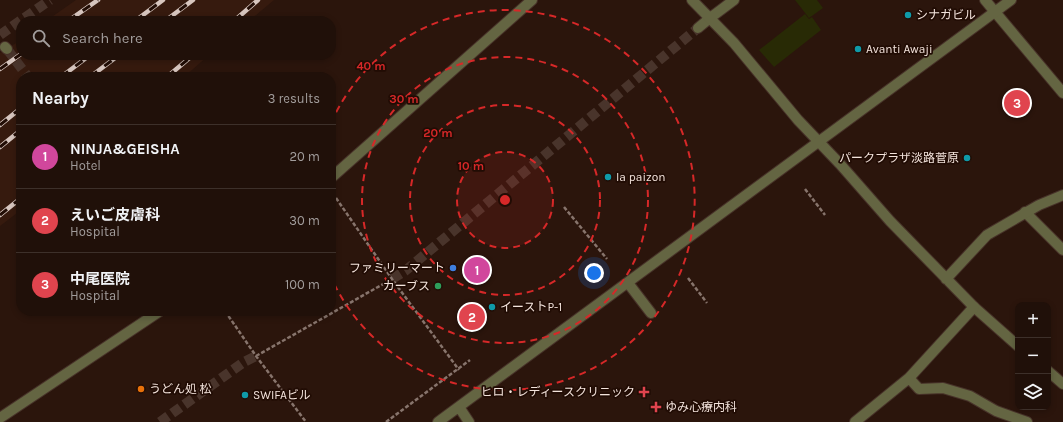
<!DOCTYPE html>
<meta charset="utf-8">
<style>
:root{--surface:#201009;--page:#281912;--text:#f1f3f6;--muted:#a29d9c;--line:#3d302a;--accent:#8c9099}
body{margin:0;font-family:Karla,"Noto Sans JP",sans-serif;background:var(--page);color:var(--text)}
.controls{position:absolute;right:12px;bottom:12px;display:grid;overflow:hidden;border-radius:8px;box-shadow:0 2px 6px #0003}
.controls button{width:36px;height:36px;display:grid;place-items:center;padding:0;border:0;border-bottom:1px solid var(--line);background:var(--surface);color:var(--text);font:20px sans-serif}
.you{position:absolute;left:594px;top:273px;width:14px;height:14px;margin:-10px;border:3px solid #fff;border-radius:50%;background:#1a73e8;box-shadow:0 0 0 6px #1a73e833}
.badge{display:grid;place-items:center;width:26px;height:26px;border-radius:50%;background:var(--accent);color:#fff;font-size:13px;font-weight:700}
.pin{position:absolute;translate:-50% -50%;border:2px solid #fff;box-shadow:0 1px 4px #0006}
.list{margin:0;padding:0;list-style:none}
h2{display:flex;justify-content:space-between;align-items:center;height:52px;margin:0;padding:0 16px;font-size:17px}
h2 small{font-size:13px;font-weight:400;color:var(--muted)}
.list li{display:grid;grid-template-columns:26px 1fr auto;gap:12px;align-items:center;box-sizing:border-box;height:64px;padding:0 16px;border-top:1px solid var(--line)}
.list b{display:block;font-size:15px;white-space:nowrap}
.list p{margin:0;font-size:13px;white-space:nowrap;color:var(--muted)}
.list em{font-size:13px;font-style:normal;color:var(--muted)}
.icon{flex:none;width:22px;height:22px;fill:none;stroke:currentColor;stroke-width:2;stroke-linecap:round;stroke-linejoin:round}
.map{position:relative;flex:none;width:1063px;height:422px;overflow:hidden}
.search{position:absolute;background:var(--surface);box-shadow:0 2px 6px #0003;left:16px;top:16px;width:320px;height:44px;display:flex;align-items:center;gap:10px;box-sizing:border-box;padding:0 14px;border-radius:16px;color:var(--muted);font-size:15px}
.panel{position:absolute;background:var(--surface);box-shadow:0 2px 6px #0003;left:16px;top:72px;width:320px;height:244px;border-radius:16px}
.map>svg:first-child{display:block}
.built{fill:#361a0e}
.green{fill:#282a05}
.lines{fill:none;stroke-linecap:round;stroke-linejoin:round}
.pedestrian-tunnel{stroke:#49342b;stroke-width:10;stroke-dasharray:10 5;stroke-linecap:butt}
.minor-tunnel{stroke:#49342b;stroke-width:10;stroke-dasharray:10 5;stroke-linecap:butt}
.service-casing{stroke:#473229;stroke-width:12}
.pedestrian-casing{stroke:#473229;stroke-width:12}
.minor-casing{stroke:#473229;stroke-width:12}
.tertiary-casing{stroke:#473229;stroke-width:12}
.path{stroke:#87746c;stroke-width:2.5;stroke-dasharray:4 2;stroke-linecap:butt}
.service{stroke:#646542;stroke-width:10}
.pedestrian{stroke:#646542;stroke-width:10}
.minor{stroke:#646542;stroke-width:10}
.tertiary{stroke:#646542;stroke-width:10}
.rail-casing{stroke:#d7c6bf;stroke-width:4.5}
.rail{stroke:#210c04;stroke-width:3;stroke-dasharray:9;stroke-linecap:butt}
.ring{fill:none;stroke:#d62828;stroke-width:2;stroke-dasharray:7 5}
.culture-dot{fill:#0f9aa8;stroke:#210c04;stroke-width:1.5}
.shop-dot{fill:#3f7fe0;stroke:#210c04;stroke-width:1.5}
.leisure-dot{fill:#2e9e5b;stroke:#210c04;stroke-width:1.5}
.food-dot{fill:#e8710a;stroke:#210c04;stroke-width:1.5}
.health-dot{fill:#e0444e;stroke:#210c04;stroke-width:1.5}
.labels{text-anchor:middle;dominant-baseline:central;stroke-width:3.5;stroke-linejoin:round;paint-order:stroke}
.poi-label{font-size:12px;fill:#f3e3dc;stroke:#210c04;text-anchor:start}
.centre{fill:#d62828;stroke:#210c04;stroke-width:2}
.ring-label{font-size:12px;text-anchor:middle;font-weight:bold;fill:#d62828;stroke:#210c04;stroke-width:3.5;stroke-linejoin:round;paint-order:stroke}
</style>
<div class="map">
<svg width="1063" height="422" viewBox="0 0 1063 422">
<rect width="100%" height="100%" fill="#2b150c"/>
<path class="built" d="M76,0h198l-25,21h-203z
M21,40v15h188l-25,22h-163v133l-21,16v-173z"/>
<path class="green" d="M795,0h22l6,8 -14,10z
M805,14l4,5 3,-2 9,13 -47,37 -15,-17z"/>
<g class="lines">
<path class="pedestrian-tunnel" d="M392,279l13,-8 293,-243
M160,422l84,-60 12,-6"/>
<path class="minor-tunnel" d="M0,35l50,-35
M7,49l21,28"/>
<defs>
<path id="service" d="M1025,212l38,38
M628,283l23,30"/>
<path id="pedestrian" d="M698,28l12,-10
M974,307l44,39
M1048,371l15,13"/>
<path id="minor" d="M692,0l42,43 64,77 42,44 50,57 84,86 -65,71 -54,44
M985,0l78,93
M710,18l24,-18
M5,47l2,2
M331,178l201,-178
M946,279l41,-44 52,-30 24,-10
M909,378l10,11 24,-1 27,8 26,15 31,11
M0,418l160,-107"/>
<path id="tertiary" d="M459,407l10,15
M438,422l573,-422"/>
</defs>
<use href="#service" class="service-casing"/>
<use href="#pedestrian" class="pedestrian-casing"/>
<use href="#minor" class="minor-casing"/>
<use href="#tertiary" class="tertiary-casing"/>
<path class="path" d="M805,189l20,26
M336,198l56,81 67,91
M564,207l43,52
M688,278l19,25
M225,311l31,45 50,66
M256,356l136,-77
M386,422l84,-62"/>
<use href="#service" class="service"/>
<use href="#pedestrian" class="pedestrian"/>
<use href="#minor" class="minor"/>
<use href="#tertiary" class="tertiary"/>
<defs>
<path id="rail" d="M68,21l30,-21
M135,21l28,-21
M165,21l28,-21
M234,21l24,-21
M0,69l21,-15
M61,77l29,-22
M90,77l29,-22
M167,77l26,-22
M0,125l21,-17
M0,147l21,-17
M0,215l21,-17"/>
</defs>
<use href="#rail" class="rail-casing"/>
<use href="#rail" class="rail"/>
</g>
<circle cx="505" cy="200" r="48" fill="#d62828" fill-opacity=".12"/>
<g class="ring">
<circle cx="505" cy="200" r="48"/>
<circle cx="505" cy="200" r="95"/>
<circle cx="505" cy="200" r="143"/>
<path d="M331 123A190 190 0 1 1 331 277"/>
</g>
<g class="culture-dot">
<circle cx="908" cy="15" r="4"/>
<circle cx="858" cy="49" r="4"/>
<circle cx="967" cy="158" r="4"/>
<circle cx="608" cy="177" r="4"/>
<circle cx="492" cy="307" r="4"/>
<circle cx="245" cy="395" r="4"/>
</g>
<circle class="shop-dot" cx="453" cy="268" r="4"/>
<circle class="leisure-dot" cx="438" cy="286" r="4"/>
<circle class="food-dot" cx="141" cy="389" r="4"/>
<g class="health-dot">
<path d="M642 386h4v4h4v4h-4v4h-4v-4h-4v-4h4z"/>
<path d="M654 401h4v4h4v4h-4v4h-4v-4h-4v-4h4z"/>
</g>
<g class="labels">
<g class="poi-label">
<text x="916" y="15">シナガビル</text>
<text x="866" y="49">Avanti Awaji</text>
<text x="959" y="158" text-anchor="end">パークプラザ淡路菅原</text>
<text x="616" y="177">la paizon</text>
<text x="445" y="268" text-anchor="end">ファミリーマート</text>
<text x="430" y="286" text-anchor="end">カーブス</text>
<text x="500" y="307">イーストP-1</text>
<text x="149" y="389">うどん処 松</text>
<text x="635" y="392" text-anchor="end">ヒロ・レディースクリニック</text>
<text x="253" y="395">SWIFAビル</text>
<text x="665" y="407">ゆみ心療内科</text>
</g>
</g>
<circle cx="505" cy="200" r="6" class="centre"/>
<g class="ring-label">
<text x="371" y="70">40 m</text>
<text x="404" y="103">30 m</text>
<text x="438" y="137">20 m</text>
<text x="471" y="170">10 m</text>
</g>
</svg>
<div class="controls">
<button>+</button>
<button>−</button>
<button><svg class="icon" aria-label="layers" viewBox="0 0 24 24"><path d="M12 4l9 5-9 5-9-5zM3 14l9 5 9-5"/></svg></button>
</div>
<div class="you"></div>
<div class="pin badge" style="left:477px;top:270px;background:#d1479c">1</div>
<div class="pin badge" style="left:472px;top:317px;background:#e0444e">2</div>
<div class="pin badge" style="left:1017px;top:103px;background:#e0444e">3</div>
<div class="search"><svg class="icon" aria-label="search" viewBox="0 0 24 24"><circle cx="10" cy="10" r="6"/><path d="M15 15l6 6"/></svg>Search here</div>
<section class="panel">
<h2>Nearby<small>3 results</small></h2>
<ul class="list">
<li><span class="badge" style="background:#d1479c">1</span><div><b>NINJA&amp;GEISHA</b><p>Hotel</p></div><em>20 m</em></li>
<li><span class="badge" style="background:#e0444e">2</span><div><b>えいご皮膚科</b><p>Hospital</p></div><em>30 m</em></li>
<li><span class="badge" style="background:#e0444e">3</span><div><b>中尾医院</b><p>Hospital</p></div><em>100 m</em></li>
</ul>
</section>
</div>
